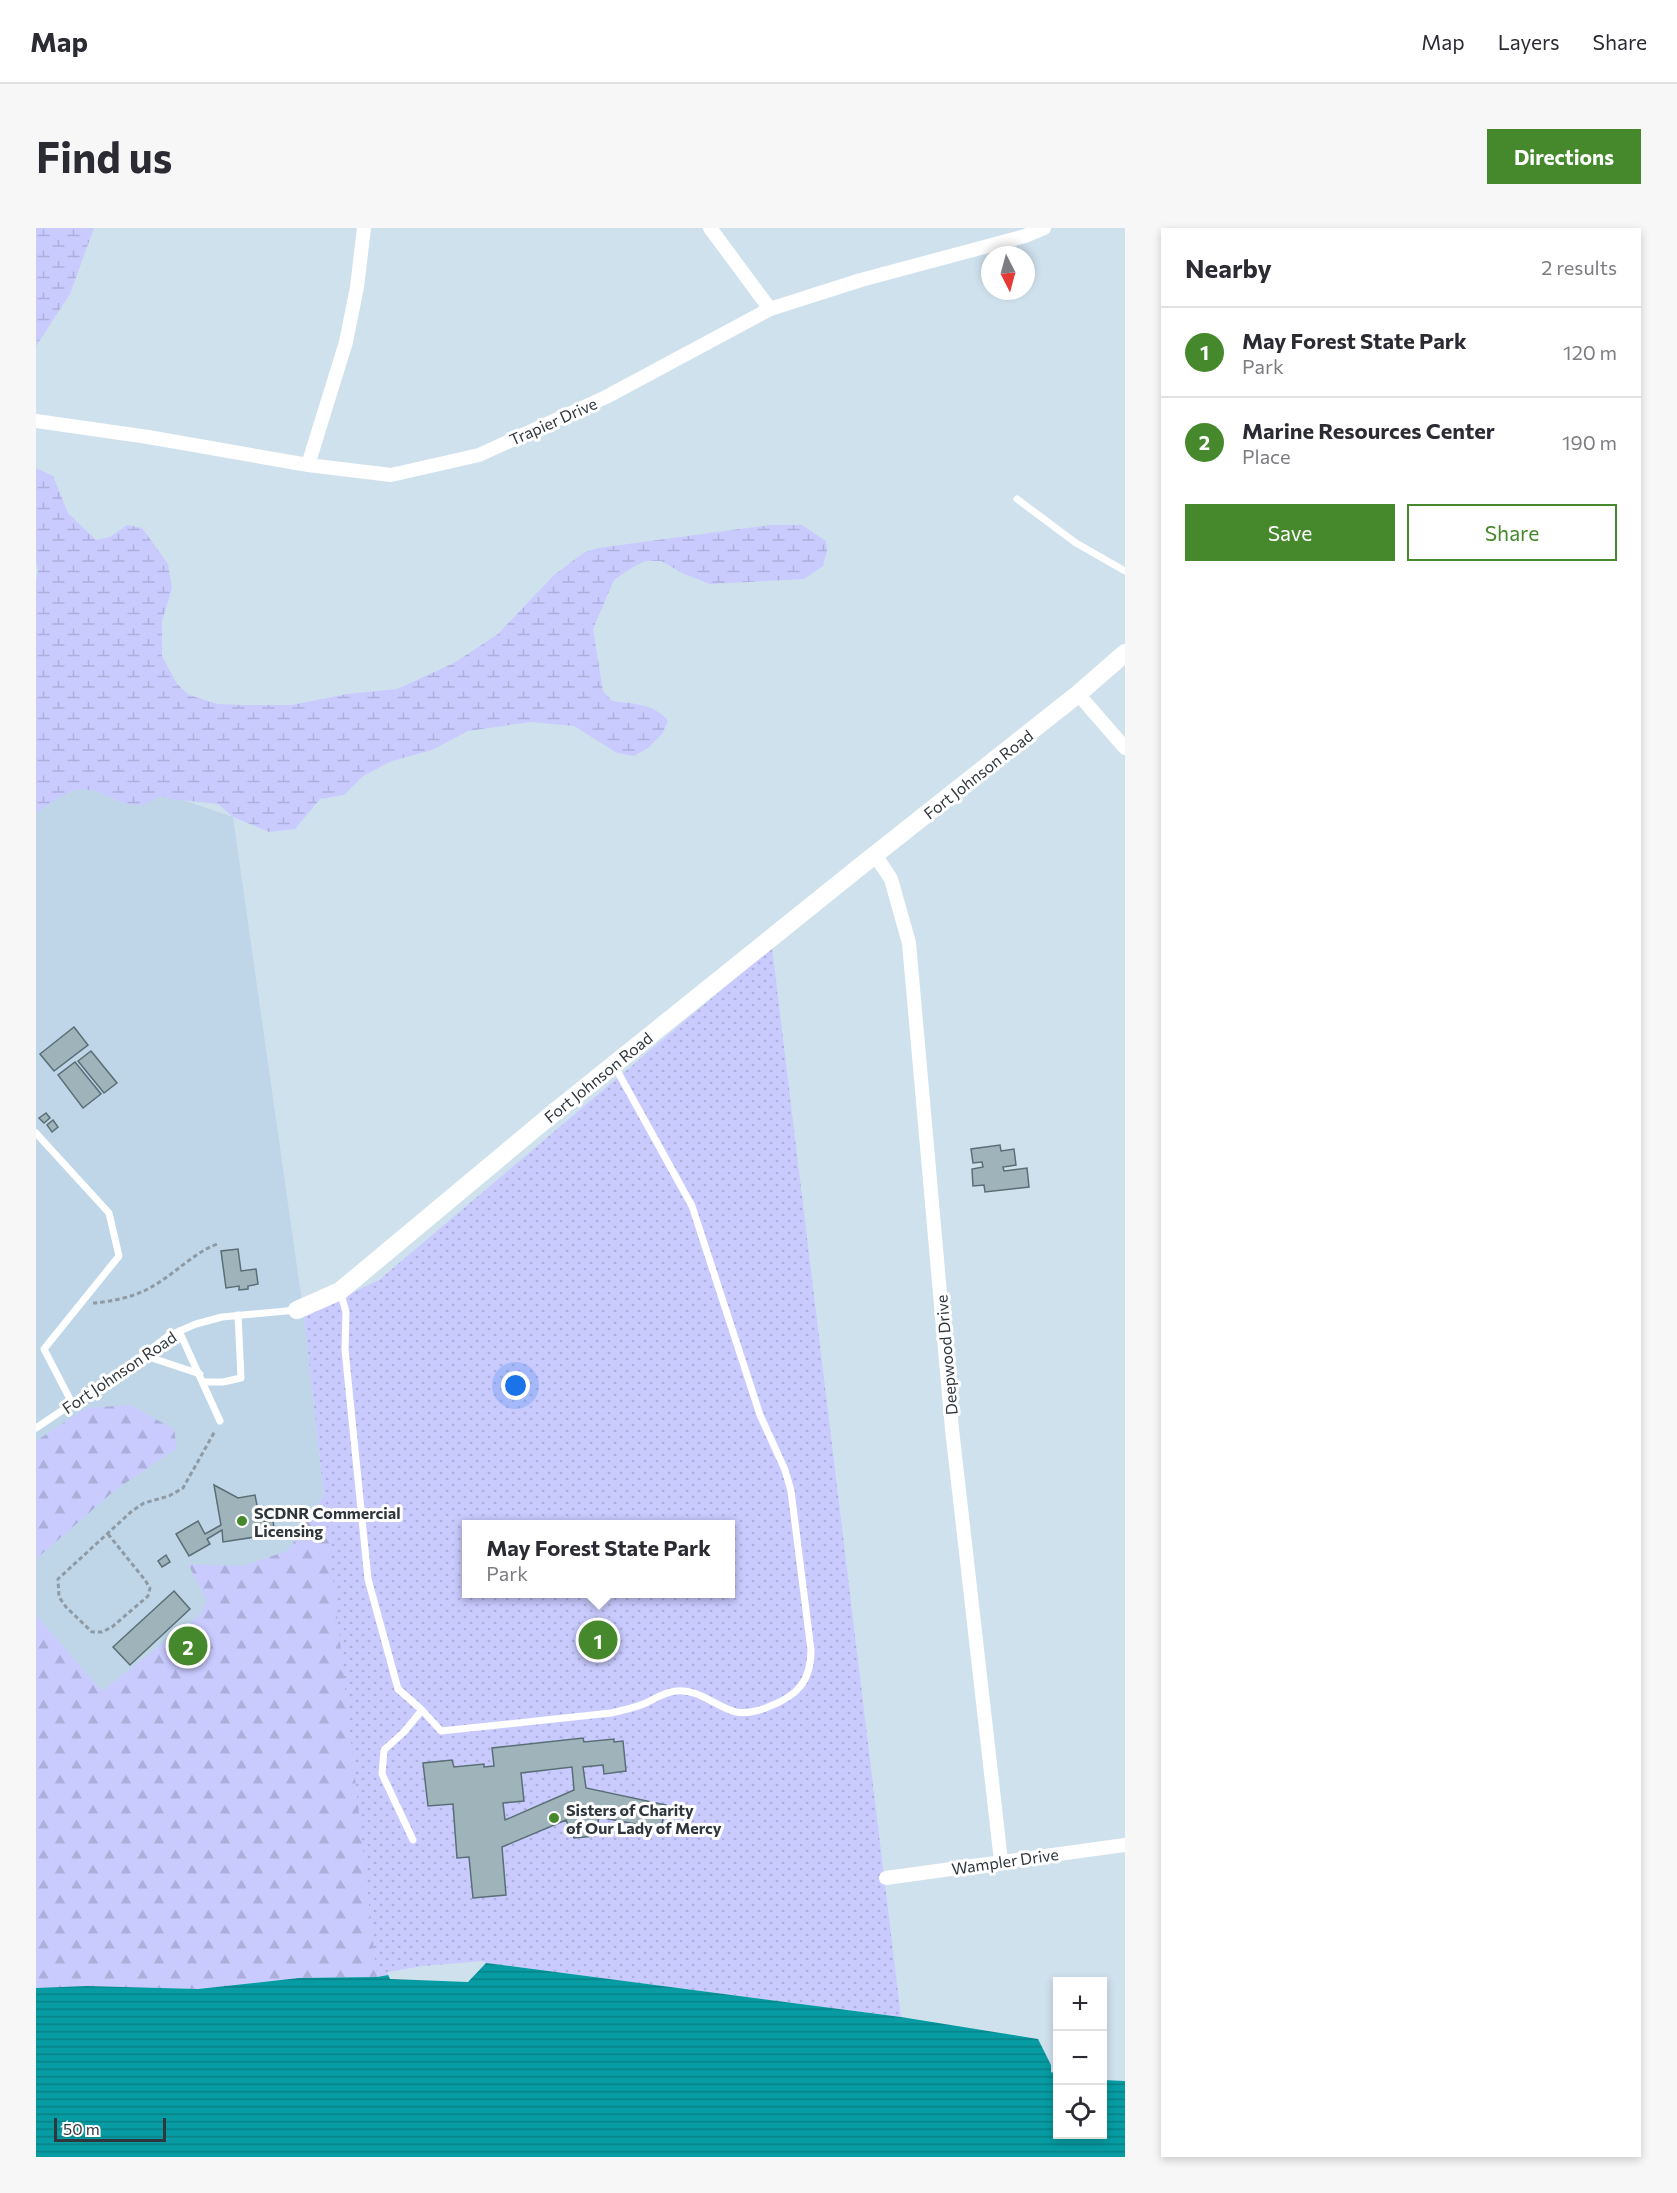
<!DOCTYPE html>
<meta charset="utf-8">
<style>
:root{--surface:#fff;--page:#f7f7f7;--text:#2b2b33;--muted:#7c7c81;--line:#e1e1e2;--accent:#46892c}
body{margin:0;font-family:Commissioner,sans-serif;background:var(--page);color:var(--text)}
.controls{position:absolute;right:18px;bottom:18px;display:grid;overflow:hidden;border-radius:0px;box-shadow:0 3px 9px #0003}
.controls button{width:54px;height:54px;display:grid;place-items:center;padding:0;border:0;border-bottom:2px solid var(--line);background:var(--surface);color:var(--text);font:30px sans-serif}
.compass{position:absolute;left:945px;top:18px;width:54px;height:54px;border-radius:50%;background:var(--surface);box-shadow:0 3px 9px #0003;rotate:174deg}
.scale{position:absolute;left:18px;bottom:15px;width:112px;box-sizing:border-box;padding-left:6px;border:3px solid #30373c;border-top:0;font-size:16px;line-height:21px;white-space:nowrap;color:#30373c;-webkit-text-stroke:4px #fff;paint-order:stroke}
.you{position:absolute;left:480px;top:1158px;width:21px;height:21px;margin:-15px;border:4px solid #fff;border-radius:50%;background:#1a73e8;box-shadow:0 0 0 9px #1a73e833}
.badge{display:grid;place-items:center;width:39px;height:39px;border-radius:50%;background:var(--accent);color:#fff;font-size:20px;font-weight:700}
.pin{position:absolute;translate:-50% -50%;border:3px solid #fff;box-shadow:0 2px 6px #0006}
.popup{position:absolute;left:426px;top:1292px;width:273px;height:78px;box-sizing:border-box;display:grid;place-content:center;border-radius:0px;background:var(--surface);filter:drop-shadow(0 2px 4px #0005);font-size:20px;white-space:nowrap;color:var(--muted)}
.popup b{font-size:22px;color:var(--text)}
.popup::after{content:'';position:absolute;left:50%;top:100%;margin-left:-12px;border:12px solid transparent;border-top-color:var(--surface)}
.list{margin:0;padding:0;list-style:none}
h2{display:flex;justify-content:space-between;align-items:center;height:78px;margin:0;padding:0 24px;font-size:26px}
h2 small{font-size:20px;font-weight:400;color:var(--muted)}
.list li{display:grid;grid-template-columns:39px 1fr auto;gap:18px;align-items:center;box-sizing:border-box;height:90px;padding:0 24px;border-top:2px solid var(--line)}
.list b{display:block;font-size:22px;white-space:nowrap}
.list p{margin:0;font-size:20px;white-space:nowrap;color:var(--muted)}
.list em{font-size:20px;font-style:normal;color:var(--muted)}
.actions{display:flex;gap:12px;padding:18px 24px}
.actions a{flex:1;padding:14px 0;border:2px solid var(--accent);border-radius:0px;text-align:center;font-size:21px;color:var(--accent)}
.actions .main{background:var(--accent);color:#fff}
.icon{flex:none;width:33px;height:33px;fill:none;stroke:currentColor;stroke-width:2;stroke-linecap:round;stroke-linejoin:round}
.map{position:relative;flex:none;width:1089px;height:1929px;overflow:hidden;border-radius:0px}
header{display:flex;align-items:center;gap:36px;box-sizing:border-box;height:84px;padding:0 30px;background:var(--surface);border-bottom:2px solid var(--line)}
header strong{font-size:28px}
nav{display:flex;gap:33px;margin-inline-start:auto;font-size:21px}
.intro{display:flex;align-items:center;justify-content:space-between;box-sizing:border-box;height:144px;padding:0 36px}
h1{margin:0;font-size:42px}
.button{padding:15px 27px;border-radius:0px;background:var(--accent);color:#fff;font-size:21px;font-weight:700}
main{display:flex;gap:36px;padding:0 36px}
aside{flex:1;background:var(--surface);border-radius:0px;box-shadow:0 3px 9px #0003}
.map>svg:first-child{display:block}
.built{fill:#bed6e8}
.forest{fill:url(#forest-firs)}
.wetland{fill:url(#wetland-marsh)}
.park{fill:url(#park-dots);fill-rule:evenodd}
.water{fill:url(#water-rules)}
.pier{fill:#d0e1ee}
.building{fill:#9eb3ba;stroke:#5a6e75;stroke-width:1.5;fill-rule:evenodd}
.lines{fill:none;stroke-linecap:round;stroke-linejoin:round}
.path{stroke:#8e9aa4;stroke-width:3;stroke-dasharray:4.5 3;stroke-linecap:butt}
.lane{stroke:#fff;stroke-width:7}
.street{stroke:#fff;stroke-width:14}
.secondary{stroke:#fff;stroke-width:18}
.poi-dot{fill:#46892c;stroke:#fff;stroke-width:2}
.labels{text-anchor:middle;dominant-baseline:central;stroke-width:6;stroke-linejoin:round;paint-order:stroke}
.street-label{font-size:16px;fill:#30373c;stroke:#fff}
.poi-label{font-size:16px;font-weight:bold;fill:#30373c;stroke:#fff;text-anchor:start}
</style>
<header>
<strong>Map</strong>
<nav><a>Map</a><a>Layers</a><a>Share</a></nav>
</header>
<div class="intro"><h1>Find us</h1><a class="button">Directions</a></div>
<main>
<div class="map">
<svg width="1089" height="1929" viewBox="0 0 1089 1929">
<defs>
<pattern id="forest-firs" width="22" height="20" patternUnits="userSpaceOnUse" patternTransform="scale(1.5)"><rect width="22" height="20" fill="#c9cbff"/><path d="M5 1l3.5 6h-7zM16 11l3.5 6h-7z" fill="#adafdb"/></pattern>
<pattern id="wetland-marsh" width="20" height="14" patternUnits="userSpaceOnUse" patternTransform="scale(1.5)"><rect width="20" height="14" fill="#c9cbff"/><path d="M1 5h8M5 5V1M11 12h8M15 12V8" fill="none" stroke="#adafdb"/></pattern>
<pattern id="park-dots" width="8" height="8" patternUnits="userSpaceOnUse" patternTransform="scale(1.5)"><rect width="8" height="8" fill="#c9cbff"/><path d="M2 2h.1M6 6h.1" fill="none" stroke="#adafdb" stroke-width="1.8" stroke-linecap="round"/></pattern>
<pattern id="water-rules" width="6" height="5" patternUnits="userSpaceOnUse" patternTransform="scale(1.5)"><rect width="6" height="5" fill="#079ca3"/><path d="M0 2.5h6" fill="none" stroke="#088086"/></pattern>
</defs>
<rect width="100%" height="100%" fill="#d0e1ee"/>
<path class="built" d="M0,522l197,67 71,499 73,661 -341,11z"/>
<path class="forest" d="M94,1177l44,24 3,19 -63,43 -78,68v-118l50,-33z
M297,1254l54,404 -10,91 -78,1 -101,11 -111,-3 -51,2v-373l66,76 98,-76 7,-14 -19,-37 56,2 45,-16 19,-32z"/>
<path class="wetland" d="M0,0h58l-24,66 -34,52z
M0,240l17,8 15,37 28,27 14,-3 17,-12 15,3 26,36 4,24 -10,33v35l15,28 12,11 29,9 24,1h50l55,-11 50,-5 57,-26 44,-29 57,-60 30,-22 13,-4 172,-23h32l24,16 1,10 -4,15 -19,13 -94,5 -26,-10 -23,-13h-16l-12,6 -19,13 -21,49 10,62 9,10c21,3 42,2 56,20l-6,13 -14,14 -14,8 -17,-3 -43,-27 -44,-4 -62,9 -36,19 -40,11 -29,15 -19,19 -24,4 -25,30 -26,3 -36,-15 -15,-13 -46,-5 -11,-3c-6,2 -14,9 -21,9 -22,2 -41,-20 -63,-15 -14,3 -30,15 -41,23v-231l2,-12 -2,-9z"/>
<path class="park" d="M736,719l129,1070 -415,-54 -63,6 -46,8 -73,-661 75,-36zM430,1296h264v70h-264z"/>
<path class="water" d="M450,1735l415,54 137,22 13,26v7l6,2 1,60h44l1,-54 22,1v76h-1089v-169l51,-2 111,3 101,-11 78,-1 46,-8z"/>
<path class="pier" d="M447,1733l3,2 -18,19 -78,-3 -3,-7 36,-6z"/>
<path class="building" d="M38,799l14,18 -34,26 -14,-17z
M55,823l26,32 -13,10 -26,-32z
M39,834l26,32 -18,14 -25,-33z
M10,885l4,5 -6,5 -5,-5z
M17,892l5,7 -6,5 -5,-7z
M964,917l1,6 13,-2 2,16 -13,2 1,4 23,-3 2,19 -44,5 -1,-7 -11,1 -1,-17 11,-2 -1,-5 -9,1 -2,-14z
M202,1021l3,22 15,-2 2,15 -10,2v3l-9,1v-4l-13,2 -5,-37z
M178,1257l24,13 17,-3 4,21 6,6 8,-2 1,8 7,5 -58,9 -1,-12 -15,9 3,5 -21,12 -13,-22 22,-13 7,13 16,-9z
M130,1327l4,7 -8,5 -4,-6z
M138,1363l16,18 -60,56 -17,-18z
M547,1510l1,4 30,-3v3l9,-1 3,30 -22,3 -1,-9 -20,2 3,21 80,17 -5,24 -62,-12 -4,19 -21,2 -8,-18 -64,27 4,48 -33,3 -4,-41 -12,1 -4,-54 -25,2 -5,-43 29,-3 2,7 30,-3v3l10,-1 -2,-18zM536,1539l2,23 -69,30 -2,-17 21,-2 -3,-28z"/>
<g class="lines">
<path class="path" d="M57,1075c18,-1 45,-7 60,-17 23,-13 39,-32 64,-42
M72,1306l37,46 5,8 -2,8 -36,31 -10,5h-10l-26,-25 -7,-10 -1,-18 74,-68 12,-8 25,-7 14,-8 32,-57"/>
<path class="lane" d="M981,271l59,44 49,28
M0,905l73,80 10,43 -75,93 28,54
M304,1063l6,21 -1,38 23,229 30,110 24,21 19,21 170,-18c12,-3 24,-5 35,-10 10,-5 19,-11 30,-12 22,-3 40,16 60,21 11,2 22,-1 32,-5 29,-11 43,-25 43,-57l-20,-159 -6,-21 -25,-55 -68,-209 -78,-141
M143,1103l41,90
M107,1127l57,19
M168,1154h19l18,-4 -3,-63
M0,1200l98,-66 34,-26 28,-12 26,-7 75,-7
M377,1612l-31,-66 2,-24 20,-18 18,-22"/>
<path class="street" d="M674,0l60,81
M0,193l112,16 160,28 83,10 88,-20 127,-58 164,-88 91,-29 164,-44 19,-8
M272,237l38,-123 11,-55 7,-59
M1042,466l47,54
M839,627l16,24 18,64 43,486 49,432
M850,1650l239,-33"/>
<path class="secondary" d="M261,1082l43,-19 211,-176 311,-250 216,-171 47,-41"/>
</g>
<g class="poi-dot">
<circle cx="206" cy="1293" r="6"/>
<circle cx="518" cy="1590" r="6"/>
</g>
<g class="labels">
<g class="street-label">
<text transform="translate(517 193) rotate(-24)">Trapier Drive</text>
<text transform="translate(942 546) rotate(-38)">Fort Johnson Road</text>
<text transform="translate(562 849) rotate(-39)">Fort Johnson Road</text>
<text transform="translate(910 1127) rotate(-95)">Deepwood Drive</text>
<text transform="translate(83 1144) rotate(-34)">Fort Johnson Road</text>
<text transform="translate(969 1633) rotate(-8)">Wampler Drive</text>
</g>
<g class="poi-label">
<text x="218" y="1284">SCDNR Commercial<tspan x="218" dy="18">Licensing</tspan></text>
<text x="530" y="1581">Sisters of Charity<tspan x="530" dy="18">of Our Lady of Mercy</tspan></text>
</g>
</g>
</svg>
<div class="controls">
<button>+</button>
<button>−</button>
<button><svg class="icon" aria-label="locate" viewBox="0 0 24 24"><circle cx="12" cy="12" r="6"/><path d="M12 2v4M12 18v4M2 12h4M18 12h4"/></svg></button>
</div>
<svg class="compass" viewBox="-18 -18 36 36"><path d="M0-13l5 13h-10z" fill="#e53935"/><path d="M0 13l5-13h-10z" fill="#7c7c81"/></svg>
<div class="scale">50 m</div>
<div class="you"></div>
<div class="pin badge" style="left:562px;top:1412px">1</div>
<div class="popup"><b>May Forest State Park</b>Park</div>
<div class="pin badge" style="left:152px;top:1418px">2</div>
</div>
<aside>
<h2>Nearby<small>2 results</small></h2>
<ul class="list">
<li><span class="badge">1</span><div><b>May Forest State Park</b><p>Park</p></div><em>120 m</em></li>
<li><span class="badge">2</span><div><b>Marine Resources Center</b><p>Place</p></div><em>190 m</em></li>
</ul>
<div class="actions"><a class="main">Save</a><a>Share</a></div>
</aside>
</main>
